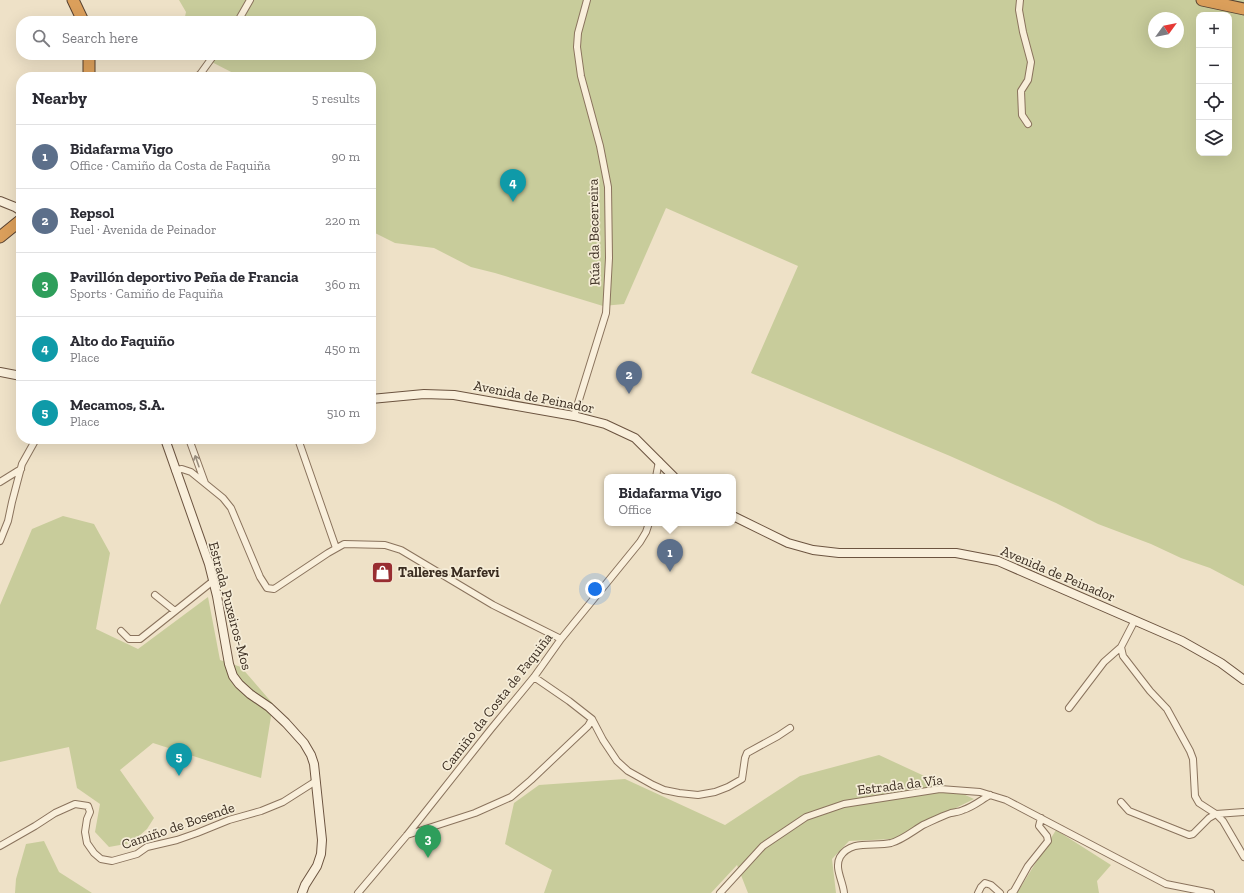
<!DOCTYPE html>
<meta charset="utf-8">
<style>
:root{--surface:#fff;--page:#f7f7f7;--text:#2b2b33;--muted:#7c7c81;--line:#e1e1e2;--accent:#982d31}
body{margin:0;font-family:"Zilla Slab",serif;background:var(--page);color:var(--text)}
.controls{position:absolute;right:12px;top:12px;display:grid;overflow:hidden;border-radius:8px;box-shadow:0 4px 16px #0002}
.controls button{width:36px;height:36px;display:grid;place-items:center;padding:0;border:0;border-bottom:1px solid var(--line);background:var(--surface);color:var(--text);font:20px sans-serif}
.compass{position:absolute;left:1148px;top:12px;width:36px;height:36px;border-radius:50%;background:var(--surface);box-shadow:0 4px 16px #0002;rotate:57deg}
.you{position:absolute;left:595px;top:589px;width:14px;height:14px;margin:-10px;border:3px solid #fff;border-radius:50%;background:#1a73e8;box-shadow:0 0 0 6px #1a73e833}
.badge{display:grid;place-items:center;width:26px;height:26px;border-radius:50%;background:var(--accent);color:#fff;font-size:13px;font-weight:700}
.pin{position:absolute;translate:-50% -33px;filter:drop-shadow(0 1px 2px #0008)}
.pin::after{content:'';position:absolute;top:21px;width:14px;height:12px;background:inherit;clip-path:polygon(0 0,100% 0,50% 100%)}
.popup{position:absolute;left:604px;top:474px;width:132px;height:52px;box-sizing:border-box;display:grid;place-content:center;border-radius:8px;background:var(--surface);filter:drop-shadow(0 1px 3px #0005);font-size:13px;white-space:nowrap;color:var(--muted)}
.popup b{font-size:15px;color:var(--text)}
.popup::after{content:'';position:absolute;left:50%;top:100%;margin-left:-8px;border:8px solid transparent;border-top-color:var(--surface)}
.list{margin:0;padding:0;list-style:none}
h2{display:flex;justify-content:space-between;align-items:center;height:52px;margin:0;padding:0 16px;font-size:17px}
h2 small{font-size:13px;font-weight:400;color:var(--muted)}
.list li{display:grid;grid-template-columns:26px 1fr auto;gap:12px;align-items:center;box-sizing:border-box;height:64px;padding:0 16px;border-top:1px solid var(--line)}
.list b{display:block;font-size:15px;white-space:nowrap}
.list p{margin:0;font-size:13px;white-space:nowrap;color:var(--muted)}
.list em{font-size:13px;font-style:normal;color:var(--muted)}
.icon{flex:none;width:22px;height:22px;fill:none;stroke:currentColor;stroke-width:2;stroke-linecap:round;stroke-linejoin:round}
.map{position:relative;flex:none;width:1244px;height:893px;overflow:hidden}
.search{position:absolute;background:var(--surface);box-shadow:0 4px 16px #0002;left:16px;top:16px;width:360px;height:44px;display:flex;align-items:center;gap:10px;box-sizing:border-box;padding:0 14px;border-radius:16px;color:var(--muted);font-size:15px}
.panel{position:absolute;background:var(--surface);box-shadow:0 4px 16px #0002;left:16px;top:72px;width:360px;height:372px;border-radius:16px}
.map>svg:first-child{display:block}
.green{fill:#c8cc9b;fill-rule:evenodd}
.lines{fill:none;stroke-linecap:round;stroke-linejoin:round}
.street-casing{stroke:#8a735d;stroke-width:8}
.secondary-casing{stroke:#6c5440;stroke-width:10}
.highway-casing{stroke:#584231;stroke-width:13}
.street{stroke:#f9efdb;stroke-width:6}
.secondary{stroke:#f9efdb;stroke-width:8}
.highway{stroke:#db9f5b;stroke-width:11}
.oneway{stroke:#9a8e7e}
.labels{text-anchor:middle;dominant-baseline:central;stroke-width:3.5;stroke-linejoin:round;paint-order:stroke}
.street-label{font-size:14px;fill:#3a2c20;stroke:#f5ecd7}
.poi-label{font-size:14px;font-weight:bold;fill:#3a2c20;stroke:#f5ecd7;text-anchor:start}
</style>
<div class="map">
<svg width="1244" height="893" viewBox="0 0 1244 893">
<rect width="100%" height="100%" fill="#eee1c7"/>
<path class="green" d="M179,0h1065v586l-34,-18 -29,-10 -30,-14 -53,-20 -42,-21 -106,-47 -199,-83 47,-107 -132,-58 -42,96 -21,2 -108,-33 -24,-6 -37,-19 -39,-5 -24,-12v-154h-130l-43,-22h173v-34h-187l2,-9zM1199,15h30v138h-30zM1154,18h24v24h-24z
M63,516l31,8 16,29 -14,76 42,20 70,-52 12,63 21,7 32,37 -12,74 -108,-35 -33,27 34,48 -7,11 -16,14 -22,4 -14,-15 5,-28 -23,-16 -8,-41 -69,15v-157l32,-76z
M879,755l95,44 -81,40 -44,2 -17,18 4,34h-88l-11,-28 -26,28h-167l8,-23 -47,-26 9,-41 25,-18 86,-6 100,46 75,-49z
M1056,830l55,35 -14,16 2,12h-82z
M44,841l15,31 33,21h-77l1,-14 10,-35z"/>
<g class="lines">
<defs>
<path id="street" d="M1020,0l-1,10 4,22 8,30 -3,18 -7,11 1,24 6,9
M238,21l12,-21
M197,77l4,-4 13,-18
M574,416l32,-103 3,-55 -1,-71 -8,-41 -19,-70 -4,-29 1,-14 9,-33
M189,439l16,44
M298,439l38,109
M175,470l7,-1 9,3 32,26 8,10 29,69 7,11 7,1 54,-36 16,-9 41,1 16,5 92,55 68,34
M656,477l3,-16
M0,482l21,-13
M0,541l8,-20 4,-19 10,-38 14,-25
M155,595l20,16
M1135,620l-14,27 2,9 27,35 17,18 23,42 3,8 2,37 4,7 17,11 7,7 21,36
M121,631l8,8h11l73,-58
M534,677l35,24 23,18 11,21 14,21 11,10 25,14 11,5 15,3 19,2 17,-3 13,-5 14,-8 3,-21 2,-5 31,-17 12,-8
M1069,708l35,-46 17,-15
M1121,802l8,9 60,24 4,-1 16,-16 7,-4 28,-2
M407,835l68,-22 36,-16 20,-17 57,-54 4,-7
M0,846l35,-20 20,-13 20,-9 13,2 2,6 -3,7 -2,13 2,11 7,10 7,6 11,2 25,-7 10,-7 30,-7 20,-7 32,-13 32,-9 22,-9 33,-21
M358,893l49,-58 84,-106 43,-52 27,-38 79,-97 6,-10 3,-9
M720,893l43,-47 43,-29 38,-13 96,-15 40,3 26,8 160,84 45,9
M844,893c-1,-12 -10,-25 -4,-36 11,-18 34,-10 51,-14 11,-3 22,-12 32,-18 9,-4 19,-9 28,-12 4,-1 9,-1 12,-3 10,-3 18,-10 27,-15
M978,893l3,-6 4,-4 6,2 9,8
M1011,893l3,-2 14,-25 20,-25 -1,-5 -8,-10 2,-8"/>
<path id="secondary" d="M0,201l15,6 6,4
M0,372l21,4
M371,399l53,-5 30,1 120,21 31,8 30,14 39,39
M165,439l44,125 8,32 12,68 4,12 6,8 11,10 19,13 17,16 18,20 7,12 3,9 8,76 -1,14 -4,12 -12,19 -3,8
M733,516l55,27 25,7 26,3h117l42,8 184,80 39,22 23,17"/>
<path id="highway" d="M73,0l10,21
M1202,0l42,9
M89,55v22
M0,237l21,-17"/>
</defs>
<use href="#street" class="street-casing"/>
<use href="#secondary" class="secondary-casing"/>
<use href="#highway" class="highway-casing"/>
<use href="#street" class="street"/>
<use href="#secondary" class="secondary"/>
<use href="#highway" class="highway"/>
</g>
<defs><path id="oneway-shaft" d="M-6 0H5M1.5-3L5.5 0L1.5 3" fill="none" stroke-width="1.6" stroke-linecap="round" stroke-linejoin="round"/></defs>
<use class="oneway" href="#oneway-shaft" transform="translate(197 461) rotate(-109)"/>
<defs>
<symbol id="shop-square" viewBox="-11 -11 22 22"><rect x="-9" y="-9" width="18" height="18" rx="4" fill="#982d31" stroke="#f5ecd7"/><path d="M-5-2.5h2.3a2.7 3.5 0 0 1 5.4 0H5L5.5 6h-11ZM-1.5-2.5h3a1.5 2.3 0 0 0-3 0Z" fill="#fff"/></symbol>
</defs>
<g fill-rule="evenodd">
<use href="#shop-square" x="370" y="560" width="25" height="25"/>
</g>
<g class="labels">
<g class="street-label">
<text transform="translate(594 232) rotate(-91)">Rúa da Becerreira</text>
<text transform="translate(534 397) rotate(11)">Avenida de Peinador</text>
<text transform="translate(1058 574) rotate(23)">Avenida de Peinador</text>
<text transform="translate(230 606) rotate(75)">Estrada Puxeiros-Mos</text>
<text transform="translate(497 702) rotate(-52)">Camiño da Costa de Faquiña</text>
<text transform="translate(900 785) rotate(-7)">Estrada da Vía</text>
<text transform="translate(178 826) rotate(-19)">Camiño de Bosende</text>
</g>
<g class="poi-label">
<text x="398" y="572">Talleres Marfevi</text>
</g>
</g>
</svg>
<div class="controls">
<button>+</button>
<button>−</button>
<button><svg class="icon" aria-label="locate" viewBox="0 0 24 24"><circle cx="12" cy="12" r="6"/><path d="M12 2v4M12 18v4M2 12h4M18 12h4"/></svg></button>
<button><svg class="icon" aria-label="layers" viewBox="0 0 24 24"><path d="M12 4l9 5-9 5-9-5zM3 14l9 5 9-5"/></svg></button>
</div>
<svg class="compass" viewBox="-18 -18 36 36"><path d="M0-13l5 13h-10z" fill="#e53935"/><path d="M0 13l5-13h-10z" fill="#7c7c81"/></svg>
<div class="you"></div>
<div class="pin badge" style="left:670px;top:572px;background:#5c6f8a">1</div>
<div class="popup"><b>Bidafarma Vigo</b>Office</div>
<div class="pin badge" style="left:629px;top:394px;background:#5c6f8a">2</div>
<div class="pin badge" style="left:428px;top:858px;background:#2e9e5b">3</div>
<div class="pin badge" style="left:513px;top:202px;background:#0f9aa8">4</div>
<div class="pin badge" style="left:179px;top:776px;background:#0f9aa8">5</div>
<div class="search"><svg class="icon" aria-label="search" viewBox="0 0 24 24"><circle cx="10" cy="10" r="6"/><path d="M15 15l6 6"/></svg>Search here</div>
<section class="panel">
<h2>Nearby<small>5 results</small></h2>
<ul class="list">
<li><span class="badge" style="background:#5c6f8a">1</span><div><b>Bidafarma Vigo</b><p>Office · Camiño da Costa de Faquiña</p></div><em>90 m</em></li>
<li><span class="badge" style="background:#5c6f8a">2</span><div><b>Repsol</b><p>Fuel · Avenida de Peinador</p></div><em>220 m</em></li>
<li><span class="badge" style="background:#2e9e5b">3</span><div><b>Pavillón deportivo Peña de Francia</b><p>Sports · Camiño de Faquiña</p></div><em>360 m</em></li>
<li><span class="badge" style="background:#0f9aa8">4</span><div><b>Alto do Faquiño</b><p>Place</p></div><em>450 m</em></li>
<li><span class="badge" style="background:#0f9aa8">5</span><div><b>Mecamos, S.A.</b><p>Place</p></div><em>510 m</em></li>
</ul>
</section>
</div>
